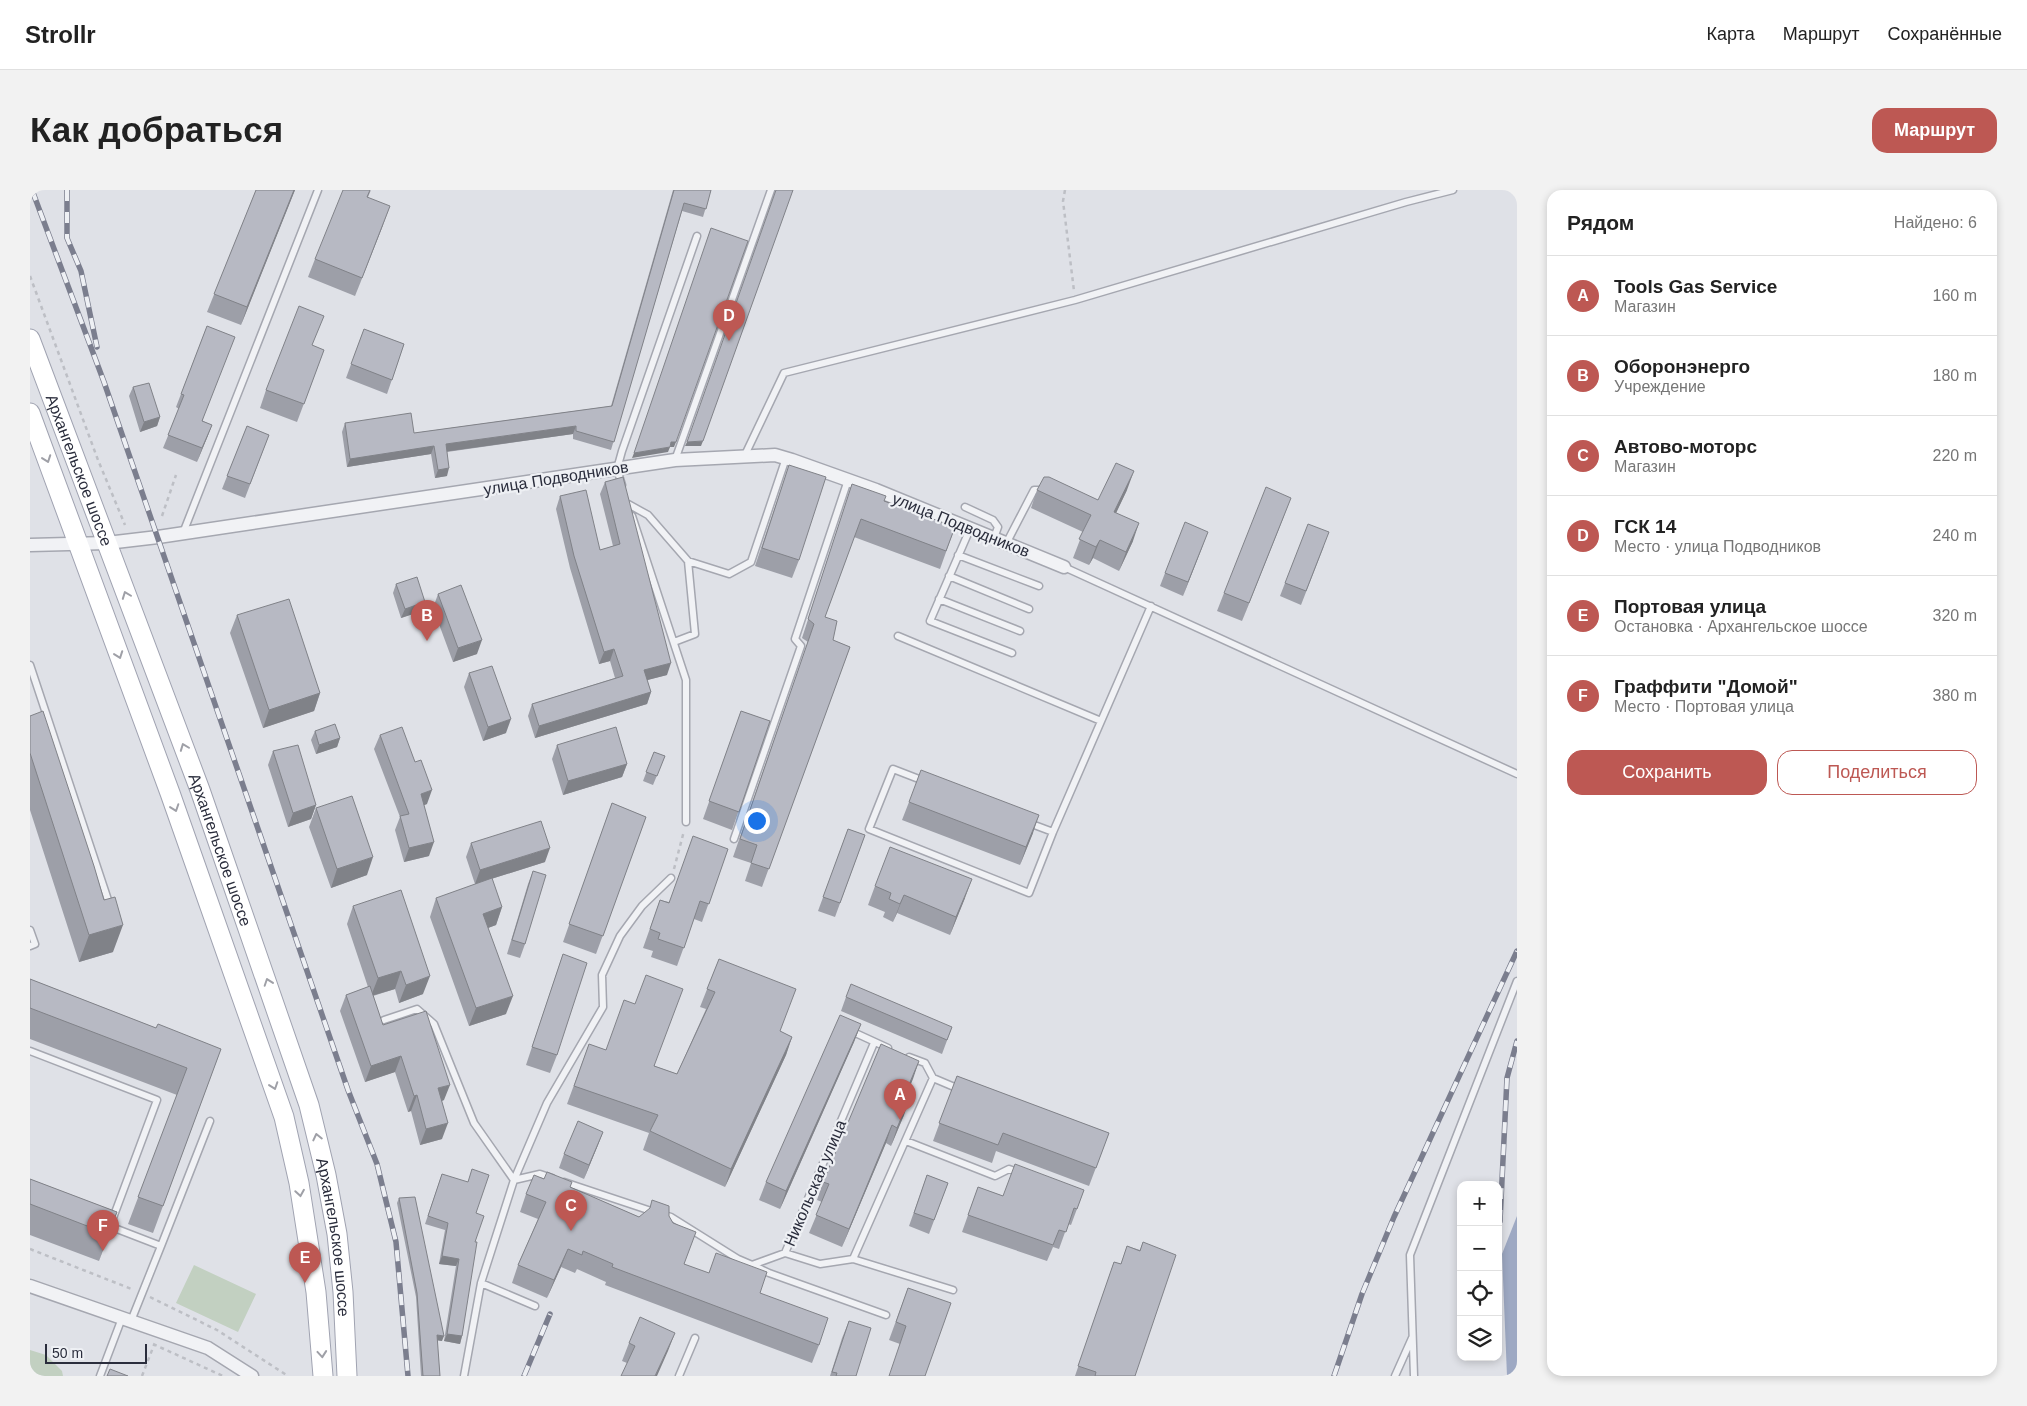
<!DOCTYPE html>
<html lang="ru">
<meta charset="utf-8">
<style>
:root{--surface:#fff;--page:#f2f2f2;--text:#222;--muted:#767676;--line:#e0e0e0;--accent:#bd5853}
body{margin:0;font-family:Arial,sans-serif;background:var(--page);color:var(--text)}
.controls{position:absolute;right:15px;bottom:15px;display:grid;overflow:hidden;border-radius:10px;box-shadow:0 2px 8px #0003}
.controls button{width:45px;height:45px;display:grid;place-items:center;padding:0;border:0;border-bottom:1px solid var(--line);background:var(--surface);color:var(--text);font:25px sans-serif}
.scale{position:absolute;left:15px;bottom:12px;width:102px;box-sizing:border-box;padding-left:5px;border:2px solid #2a2d3c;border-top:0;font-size:14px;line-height:18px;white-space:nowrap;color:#2a2d3c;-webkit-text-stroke:4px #eef0f4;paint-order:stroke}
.you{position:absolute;left:726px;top:630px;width:18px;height:18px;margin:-12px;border:4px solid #fff;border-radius:50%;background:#1a73e8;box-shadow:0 0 0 8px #1a73e833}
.badge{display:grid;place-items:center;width:32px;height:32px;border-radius:50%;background:var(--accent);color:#fff;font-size:16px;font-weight:700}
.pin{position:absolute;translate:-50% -41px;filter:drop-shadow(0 1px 2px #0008)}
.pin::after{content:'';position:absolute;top:26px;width:18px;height:15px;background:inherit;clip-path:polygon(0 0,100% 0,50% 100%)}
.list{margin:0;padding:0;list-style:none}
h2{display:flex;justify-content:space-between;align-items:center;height:65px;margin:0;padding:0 20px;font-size:21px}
h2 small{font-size:16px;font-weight:400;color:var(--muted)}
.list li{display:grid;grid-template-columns:32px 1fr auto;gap:15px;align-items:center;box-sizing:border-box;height:80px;padding:0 20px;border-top:1px solid var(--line)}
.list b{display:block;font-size:19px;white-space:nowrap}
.list p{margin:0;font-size:16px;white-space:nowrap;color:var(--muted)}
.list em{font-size:16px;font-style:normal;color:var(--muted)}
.actions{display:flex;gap:10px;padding:15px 20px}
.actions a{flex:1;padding:11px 0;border:1px solid var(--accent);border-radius:15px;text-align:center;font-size:18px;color:var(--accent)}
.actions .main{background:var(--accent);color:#fff}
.icon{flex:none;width:28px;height:28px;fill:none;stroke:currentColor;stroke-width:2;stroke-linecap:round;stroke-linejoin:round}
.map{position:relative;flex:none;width:1487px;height:1186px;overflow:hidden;border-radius:15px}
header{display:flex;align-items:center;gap:30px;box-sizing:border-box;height:70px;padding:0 25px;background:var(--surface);border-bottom:1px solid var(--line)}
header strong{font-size:24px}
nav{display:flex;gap:28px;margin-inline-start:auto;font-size:18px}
.intro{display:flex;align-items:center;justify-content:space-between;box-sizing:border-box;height:120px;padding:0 30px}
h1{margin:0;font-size:35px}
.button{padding:12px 22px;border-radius:15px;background:var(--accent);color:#fff;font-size:18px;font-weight:700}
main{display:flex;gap:30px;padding:0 30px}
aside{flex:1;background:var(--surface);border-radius:15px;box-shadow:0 2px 8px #0003}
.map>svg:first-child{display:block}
.green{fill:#c2d0c1}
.water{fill:#9ea9c3}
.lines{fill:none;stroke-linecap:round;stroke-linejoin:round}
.lane-casing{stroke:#a5a7b0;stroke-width:9}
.street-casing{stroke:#a5a7b0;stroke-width:15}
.primary-casing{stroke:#a0a3b1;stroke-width:21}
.path{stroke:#bdbfc5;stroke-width:2.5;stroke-dasharray:4 4;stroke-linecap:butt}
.lane{stroke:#f1f2f5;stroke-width:6}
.street{stroke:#f1f2f5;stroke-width:12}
.primary{stroke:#fff;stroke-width:19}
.rail-casing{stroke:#7b7e8e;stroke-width:5.5}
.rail{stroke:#eef0f4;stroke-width:4;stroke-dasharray:11;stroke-linecap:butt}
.wall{fill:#9d9fa8}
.shaded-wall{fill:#808288}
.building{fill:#b7b9c3;stroke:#808288}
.oneway{stroke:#9fa0a7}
.labels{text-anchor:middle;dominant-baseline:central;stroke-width:4.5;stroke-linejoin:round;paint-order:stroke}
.street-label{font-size:16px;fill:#2a2d3c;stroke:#eef0f4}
</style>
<header>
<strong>Strollr</strong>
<nav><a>Карта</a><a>Маршрут</a><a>Сохранённые</a></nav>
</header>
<div class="intro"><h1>Как добраться</h1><a class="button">Маршрут</a></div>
<main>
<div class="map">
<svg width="1487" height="1186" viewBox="0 0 1487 1186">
<rect width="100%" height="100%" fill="#dfe1e7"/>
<path class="green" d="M164,1075l62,29 -18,38 -62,-29z
M0,1160l16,5 16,16 1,5h-27l-6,-7z"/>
<path class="water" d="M1487,1026v160h-10l-5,-122z"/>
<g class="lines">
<defs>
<path id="lane" d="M714,267l40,-84 291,-73 331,-98 47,-12
M645,270l96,-270
M592,295l-5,-16 5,-18 75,-215
M598,314l20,11 40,46 7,73 -21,8
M935,317l28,13 5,7 -4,11
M602,326l54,164v142
M940,339l-40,92 82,32
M153,343l135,-343
M976,354l28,-54h10
M928,365l81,31
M658,371l41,13 22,-12 35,-104
M1034,377l453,207
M919,386l80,33
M909,409l81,32
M868,446l203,85
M0,475l78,235
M894,591l-31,-12 -24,60 160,64 24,-61 98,-226
M999,633l24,9
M704,649l67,-193 -6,-7 53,-159
M0,740l5,14 -5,2
M354,830l33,-11 17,15 40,99 40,57
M821,841l37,17
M0,861l127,49 -44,118
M879,867l16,6 8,15 26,11
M876,951l89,35 14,-7 11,4
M484,990l26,-6 12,4
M534,992l90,30
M634,1025l7,2 67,42 14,6 33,-12 89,-210
M74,1034l57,22 -30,75
M131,1056l49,-125
M755,1063l35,11 33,-5 80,-181
M823,1069l100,31
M722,1075l17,8 117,42
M451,1093l54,23
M70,1186l22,-58
M434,1186l17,-93 33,-103 33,-77 56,-96 -1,-32 18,-39 22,-30 29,-28
M649,1186l16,-38
M1365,1186l17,-38
M1384,1186l-4,-121 107,-274"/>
<path id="street" d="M0,355l77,-2 51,-6 517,-77 100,-5 17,5 84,30 188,77
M0,1096l178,62 44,28"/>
<g id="primary">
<path id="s1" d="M0,149l170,451 109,315 17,70 11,59 6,58 4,84"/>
<path d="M0,223l140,380 114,324 15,66 17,109 7,84"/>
</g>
</defs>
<use href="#lane" class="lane-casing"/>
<use href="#street" class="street-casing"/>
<use href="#primary" class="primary-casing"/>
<path class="path" d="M1035,0l-2,11 11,90
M0,86l68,184 27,65
M132,326l14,-41
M644,679l10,-38
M0,1059l104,41
M120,1107l67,33 71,46
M123,1154l70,32
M112,1186l12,-31"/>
<use href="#lane" class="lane"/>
<use href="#street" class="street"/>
<use href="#primary" class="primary"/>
<defs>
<path id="rail" d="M2,0l72,192 244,708 29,74 19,78 12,134
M37,0v48l14,33 16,76
M1470,1031l7,-143 10,-37
M494,1186l26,-62
M1304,1186l28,-82 32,-77 123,-266"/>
</defs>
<use href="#rail" class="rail-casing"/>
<use href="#rail" class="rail"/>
</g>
<path class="wall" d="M226,0h39l-54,135 -34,-13z
M341,0l-3,7 15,28 -28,71 -47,-19 7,-18z
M643,0h38l-8,27 -21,-6 -71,239 -38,-11v-5l-126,18v24l-12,2 -4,-24 -84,13 -5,-35 3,-9 69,10 197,-27z
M177,136l-4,95 9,4 -15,37 -34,-14 16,-39 -3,-2z
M334,139l40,15 -17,50 -41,-16z
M283,156l11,4 -27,72 -37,-14 6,-18z
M103,197l27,30 -3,9 -17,6 -11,-36z
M217,236l22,9 -24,63 -23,-9z
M759,275l10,95 -7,18 -37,-12z
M575,292l62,193 -20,5 4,12 -4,12 -112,34 -7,-22 4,-12 83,-26 -5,-17 -11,3 -29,-96 -14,-59 4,-13 40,54 13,-4 -13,-52z
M822,294l32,17 71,26 -15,42 -86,-32 -29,80 8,23 17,7 -88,240 -17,-6 6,-18 -18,-6 75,-215 -6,-4z
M1007,300l61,10 29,-10 -11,23 17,28 -14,30 -26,-13 -4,7 -16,-7 10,-26 -52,-24z
M1254,326l-42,105 -25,-10 7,-18z
M1173,355l-20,51 -23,-10 5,-13z
M1294,356l-23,59 -21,-9 5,-13z
M366,394l26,27 -21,7 -8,-25z
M408,404l39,60 -24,8 -20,-54z
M207,425l83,78 -6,18 -51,17 -33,-95z
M439,483l37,60 -23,8 -19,-54z
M711,521l29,10 -38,109 -29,-11z
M0,526l83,236 -34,10 -49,-152z
M285,541l25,7 -3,9 -21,7 -5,-14z
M350,545l47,69 -3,1 5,51 -25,6 -9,-32 5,-13 -26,-68z
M527,555l70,19 -5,13 -59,18 -11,-36z
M243,561l43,54 -5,14 -23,8 -20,-62z
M624,562l11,4 -12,29 -10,-4z
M879,612l124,31 -13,32 -118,-45z
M582,613l34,14 -50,137 -33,-12z
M286,618l51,67 -36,13 -22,-61z
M818,639l17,6 -30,82 -17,-6z
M441,653l74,19 -70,22 -9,-27z
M698,659l-26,73 -8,-3 -17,47 -26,-9 2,-6 -10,-3 17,-48 9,2z
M503,681l-8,73 -5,14 -13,-4 21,-70z
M845,696l90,12 -15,37 -53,-22 -4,9 -10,-5 2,-5 -17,-7z
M406,708l66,9 -6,18 -8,3 18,86 -37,12 -39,-109z
M323,716l70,88 -24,9 -4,-14 -22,7 10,29 61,75 -2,1v38l-22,6 -9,-34 -3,1 -13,-40 -30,10 -25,-71 6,-16 22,-8 -21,-63z
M533,764l-6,101 -7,18 -24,-8z
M689,769l61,72 12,6 -6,18 -61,132 -82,-37 6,-17 -82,-29 22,-60 17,6 29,-46 20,62 22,8 29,-65 -6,-2z
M0,789l126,49 65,21 -68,184 -25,-9 49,-129 -147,-56z
M816,807l106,30 -10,27 -101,-43z
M831,834l-7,18 -74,167 -21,-9 7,-18z
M889,871l-13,34 -2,20 -13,31 -5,-3 -44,104 -33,-14 13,-31 -5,-2 6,-18z
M927,886l152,57 -20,53 -93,-35 -4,12 -59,-22z
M573,942l-19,47 -25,-11 5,-14z
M412,984l34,39 -1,29 -13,94 -2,8 -16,-3 12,-75 -17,-2 6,-34 -20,-6z
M897,985l21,8 -19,51 -20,-8z
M0,989l87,33 -18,49 -69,-26z
M514,989l26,8 69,30 30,-1 15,48 76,29 59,52 -7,18 -207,-78 1,-3 -29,-13 -2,4 -14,-6 -14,31 -35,-15 6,-18 20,-46 -18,-7 6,-18z
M948,997l25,9 81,-6 -13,35 -3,-1 -9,25 -6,-2 -6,14 -85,-29z
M369,1008l43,143 -5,-1 3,36h-19l-5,-79 -19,-94z
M1113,1052l-8,134h-60l39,-114 7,2 6,-18 13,4z
M878,1098l17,88 -25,-32 -11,-4z
M819,1131l7,55h-26l12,-38z
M599,1153l39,8 -41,12 -5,-2z"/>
<path class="shaded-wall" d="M264,0h1l-54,135 6,-18z
M360,16l-7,19 -28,71z
M130,227l-3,9 -17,6 4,-10z
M182,235l-5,13 -10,24 5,-14z
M546,236l-3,8 -130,18 3,-8z
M673,251l-2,5h-16l2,-4z
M641,252h5l-2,5h-4z
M404,256l-3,8 -84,13 3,-8z
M640,257l-2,5 -36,6 2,-5z
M419,278l-2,8 -12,2 3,-8z
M1104,281l-7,19 -19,40 6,-18z
M1261,308l-7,18 -42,105 7,-18z
M1109,333l-6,18 -14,30 7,-19z
M1178,342l-5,13 -20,51 5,-14z
M1070,350l-7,18 -4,7 7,-18z
M395,412l-3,9 -21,7 4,-9z
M452,450l-5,14 -24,8 5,-14z
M584,459l-4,12 -11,3 5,-12z
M641,473l-4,12 -27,7 4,-12z
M621,502l-4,12 -112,34 4,-12z
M290,503l-6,18 -51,17 6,-18z
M481,529l-5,14 -23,8 5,-14z
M310,548l-3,9 -21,7 3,-9z
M597,574l-5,13 -59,18 5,-14z
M402,600l-5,14 -11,4 5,-14z
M286,615l-5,14 -23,8 5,-14z
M1009,625l-6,18 -13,32 6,-18z
M404,652l-5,14 -25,6 5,-14z
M520,658l-5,14 -70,22 5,-14z
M343,667l-6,18 -36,13 6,-19z
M942,689l-7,19 -15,37 6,-18z
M874,705l-7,18 -4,9 7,-18z
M472,717l-6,18 -19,7 6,-18z
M93,735l-10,27 -34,10 10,-27z
M371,781l-6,18 -24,7 7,-18z
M400,786l-7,18 -24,9 7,-18z
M483,806l-7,18 -37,12 7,-18z
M831,834l-7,18 -74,167 6,-18z
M762,847l-6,18 -61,132 6,-18z
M371,866l-6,16 -30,10 6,-16z
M889,871l-6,18 -14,34 6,-19z
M420,895l-6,15 -12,4 6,-16z
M387,905l-6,16 -3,1 6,-16z
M880,907l-6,18 -13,31 6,-18z
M418,933l-6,16 -22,6 6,-16z
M862,935l-6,18 -44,104 7,-18z
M573,942l-5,13 -14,34 5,-14z
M87,1022l-10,27 -8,22 9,-27z
M538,1059l-7,18 -14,31 7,-18z
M412,1066l17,3 -3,7 -17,-2z
M645,1143l-7,18 -11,25h-2z
M417,1144l15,2 -2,8 -16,-3z
M407,1145l7,1 -2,5 -7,-1z"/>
<path class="building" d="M226,0h38l-47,117 -33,-13z
M313,0h27l-3,7 23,9 -28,72 -47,-19z
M644,0h37l-5,19 -22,-6 -70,239 -38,-11v-5l-130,18 3,24 -11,2 -4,-24 -84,13 -5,-36 66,-10 3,20 198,-27z
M746,0h17l-90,251 -16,1z
M681,38l37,13 -72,201h-5l-1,5 -36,6z
M269,116l25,10 -12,29 12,5 -20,54 -38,-14z
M177,136l28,11 -33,84 10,4 -10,23 -34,-13 16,-40 -3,-1z
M334,139l40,15 -12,36 -41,-16z
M119,193l11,34 -16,5 -11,-35z
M217,236l22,9 -19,49 -23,-8z
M1086,273l18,8 -20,41 25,11 -13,29 -26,-12 -4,7 -17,-8 12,-24 -54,-25 7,-13h5l49,23z
M759,275l37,12 -27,83 -37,-12z
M593,287l48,186 -27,7 7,22 -112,34 -7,-22 91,-28 -9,-27 -10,3 -30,-96 -14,-60 26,-6 14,60 20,-6 -15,-62z
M822,294l34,12 -2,5 71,26 -9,24 -85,-32 -36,98 12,4 -4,19 17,7 -81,222 -18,-6 6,-18 -17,-6 74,-215 -6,-5z
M1236,297l25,11 -42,105 -25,-10z
M1155,332l23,10 -20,50 -23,-9z
M1278,334l21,8 -23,59 -21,-8z
M387,387l8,25 -20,7 -9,-25z
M431,395l21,55 -24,8 -20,-54z
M259,409l31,94 -51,17 -32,-95z
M462,476l19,53 -23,8 -19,-54z
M13,521l51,155 10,34 11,-3 8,28 -34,10 -59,-182v-37z
M711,521l29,10 -31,91 -30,-11z
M305,534l5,14 -21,7 -4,-14z
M372,537l13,35 6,-2 11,30 -11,4 13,48 -25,6 -9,-32 9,-2 -29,-79z
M586,537l11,37 -59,17 -11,-36z
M268,555l18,60 -23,8 -20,-62z
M624,562l11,4 -8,20 -11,-4z
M891,580l118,45 -13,32 -117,-45z
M322,606l21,61 -36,12 -21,-61z
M582,613l34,14 -43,119 -34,-12z
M511,631l9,27 -70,22 -9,-27z
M818,639l17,6 -25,68 -17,-6z
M663,646l35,13 -19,55 -9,-3 -16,47 -26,-9 2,-6 -10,-4 10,-29 9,3z
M860,657l82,32 -16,38 -52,-22 -4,9 -11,-5 2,-6 -16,-7z
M503,681l13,4 -21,69 -13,-4z
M462,688l10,29 -19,7 30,82 -37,12 -40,-110z
M371,700l29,86 -24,9 -5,-14 -23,7 -25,-72z
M533,764l24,9 -30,92 -25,-8z
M689,769l77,30 -16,42 12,6 -61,132 -81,-38 8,-16 -84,-29 15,-42 17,6 18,-50 11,4 11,-29 37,14 -29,77 23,8 38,-82 -8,-3z
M0,789l126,49 2,-4 63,25 -58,157 -25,-9 49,-129 -157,-60z
M821,794l101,43 -5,13 -101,-43z
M340,796l13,39 43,-14 24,74 -12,3 10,35 -22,6 -9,-34 -3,1 -13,-40 -30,10 -25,-71z
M810,825l21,9 -75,167 -20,-9z
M851,854l38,17 -14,33 5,3 -13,31 -5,-3 -43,104 -33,-14 13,-31 -6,-2z
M927,886l152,57 -13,35 -93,-35 -5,12 -59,-22z
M548,931l25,11 -14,33 -25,-11z
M985,974l69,26 -7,19 -3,-1 -8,24 -7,-2 -6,15 -85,-30 10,-28 25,9z
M442,979l17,6 -13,38 8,3 -9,26h2l-15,94 -15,-2 12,-75 -17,-3 6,-33 -20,-7 14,-42 26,8z
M517,982l25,10 -2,5 69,30 11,-9 2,-8 17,6v10l4,7 23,9 -12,32 25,9 7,-20 51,19 -7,21 68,25 -9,27 -207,-78 1,-3 -30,-13 -1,4 -14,-6 -14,31 -36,-15 28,-63 -20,-8 8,-19 10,4z
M897,985l21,8 -14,37 -20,-7z
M0,989l87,33 -9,22 -78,-30z
M385,1007l29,139 -7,-1 3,41h-17l-6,-83 -18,-95z
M1113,1052l33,13 -41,121h-40l1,-4 -18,-6 36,-104 7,2 6,-18 13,5z
M878,1098l43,15 -26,73h-36l17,-50 -10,-4z
M610,1127l35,16 -20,43h-34l14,-30 -6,-3z
M819,1131l22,7 -15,48h-20l1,-3 -5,-1z
M80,1179l18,7h-21z"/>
<defs><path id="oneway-chevron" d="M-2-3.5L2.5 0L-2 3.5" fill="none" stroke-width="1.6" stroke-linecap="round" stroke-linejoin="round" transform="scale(1.25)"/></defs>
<g class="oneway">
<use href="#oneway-chevron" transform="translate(17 269) rotate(70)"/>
<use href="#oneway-chevron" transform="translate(96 405) rotate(-111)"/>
<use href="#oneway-chevron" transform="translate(89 465) rotate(70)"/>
<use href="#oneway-chevron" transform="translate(154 557) rotate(-111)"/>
<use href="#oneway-chevron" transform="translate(145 618) rotate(71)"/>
<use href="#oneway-chevron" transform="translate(238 792) rotate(-109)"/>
<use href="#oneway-chevron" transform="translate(244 896) rotate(71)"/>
<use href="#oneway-chevron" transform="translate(287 947) rotate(-103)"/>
<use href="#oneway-chevron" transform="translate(270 1003) rotate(81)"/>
<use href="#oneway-chevron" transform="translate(292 1164) rotate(85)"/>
</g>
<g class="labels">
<g class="street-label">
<text stroke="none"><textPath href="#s1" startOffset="140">Архангельское шоссе</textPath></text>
<text transform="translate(526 288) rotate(-9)">улица Подводников</text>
<text transform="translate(931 335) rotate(22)">улица Подводников</text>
<text stroke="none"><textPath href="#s1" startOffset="545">Архангельское шоссе</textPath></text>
<text transform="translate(785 993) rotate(-67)">Никольская улица</text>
<text stroke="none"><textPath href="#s1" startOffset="950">Архангельское шоссе</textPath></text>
</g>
</g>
</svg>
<div class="controls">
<button>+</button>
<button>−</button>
<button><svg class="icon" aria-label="locate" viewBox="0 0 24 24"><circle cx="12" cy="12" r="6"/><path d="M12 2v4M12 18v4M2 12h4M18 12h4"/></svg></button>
<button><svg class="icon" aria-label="layers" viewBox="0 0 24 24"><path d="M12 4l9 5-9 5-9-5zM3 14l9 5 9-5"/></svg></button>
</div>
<div class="scale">50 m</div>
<div class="you"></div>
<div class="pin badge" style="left:870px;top:930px">A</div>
<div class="pin badge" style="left:397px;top:451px">B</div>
<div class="pin badge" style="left:541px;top:1041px">C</div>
<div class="pin badge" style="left:699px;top:151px">D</div>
<div class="pin badge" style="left:275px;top:1093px">E</div>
<div class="pin badge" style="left:73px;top:1061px">F</div>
</div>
<aside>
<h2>Рядом<small>Найдено: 6</small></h2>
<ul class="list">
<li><span class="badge">A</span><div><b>Tools Gas Service</b><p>Магазин</p></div><em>160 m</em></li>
<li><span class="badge">B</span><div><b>Оборонэнерго</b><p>Учреждение</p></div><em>180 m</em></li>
<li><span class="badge">C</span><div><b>Автово-моторс</b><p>Магазин</p></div><em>220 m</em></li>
<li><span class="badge">D</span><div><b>ГСК 14</b><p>Место · улица Подводников</p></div><em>240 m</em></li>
<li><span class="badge">E</span><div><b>Портовая улица</b><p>Остановка · Архангельское шоссе</p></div><em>320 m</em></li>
<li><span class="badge">F</span><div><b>Граффити &quot;Домой&quot;</b><p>Место · Портовая улица</p></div><em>380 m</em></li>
</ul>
<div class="actions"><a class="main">Сохранить</a><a>Поделиться</a></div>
</aside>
</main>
